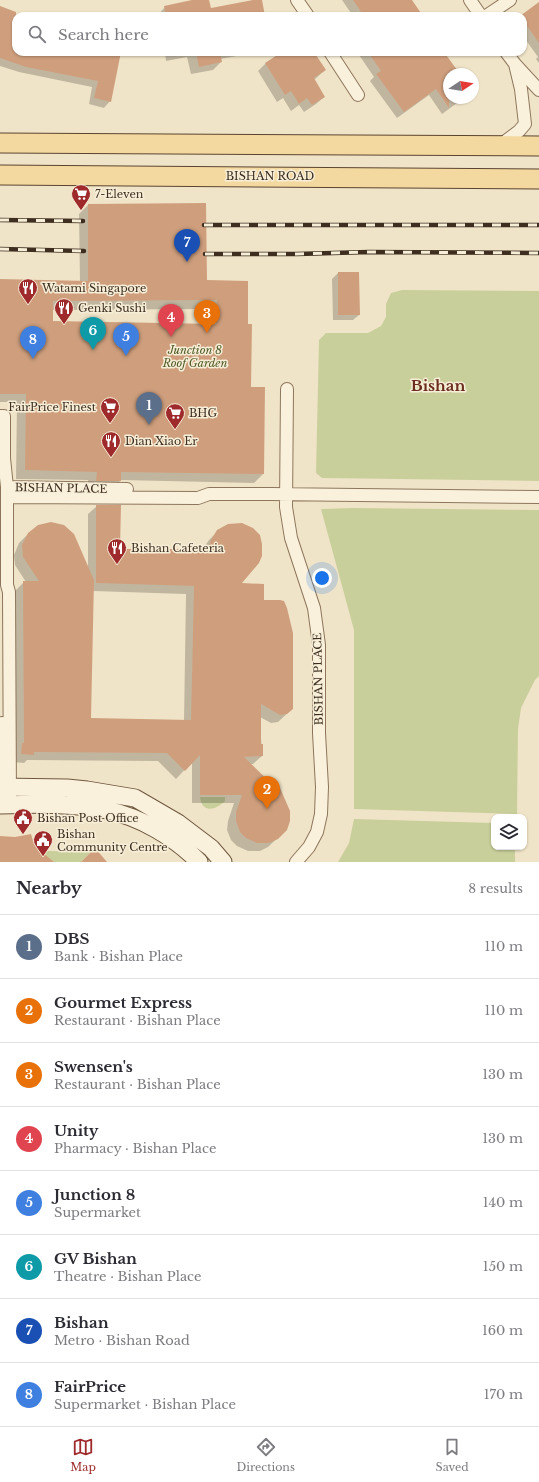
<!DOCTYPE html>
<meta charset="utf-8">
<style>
:root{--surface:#fff;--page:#f7f7f7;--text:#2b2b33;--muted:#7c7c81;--line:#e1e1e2;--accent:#9e2a2b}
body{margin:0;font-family:"Libre Baskerville",serif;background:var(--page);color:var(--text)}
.controls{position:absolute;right:12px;bottom:12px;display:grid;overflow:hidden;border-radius:8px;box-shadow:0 1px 3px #0004}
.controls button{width:36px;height:36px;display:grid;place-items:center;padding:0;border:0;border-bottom:1px solid var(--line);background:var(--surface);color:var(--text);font:20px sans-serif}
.compass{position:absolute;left:443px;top:68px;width:36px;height:36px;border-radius:50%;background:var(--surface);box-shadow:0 1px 3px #0004;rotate:78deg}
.you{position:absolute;left:322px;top:578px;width:14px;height:14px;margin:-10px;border:3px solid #fff;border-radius:50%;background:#1a73e8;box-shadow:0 0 0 6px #1a73e833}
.badge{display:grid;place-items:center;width:26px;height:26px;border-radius:50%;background:var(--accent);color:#fff;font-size:13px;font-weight:700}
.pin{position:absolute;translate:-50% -33px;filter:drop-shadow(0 1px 2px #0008)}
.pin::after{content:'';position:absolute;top:21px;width:14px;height:12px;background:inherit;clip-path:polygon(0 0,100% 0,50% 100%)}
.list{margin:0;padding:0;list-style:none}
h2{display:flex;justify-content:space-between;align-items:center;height:52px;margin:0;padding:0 16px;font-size:17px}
h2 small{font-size:13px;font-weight:400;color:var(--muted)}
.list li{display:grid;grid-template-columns:26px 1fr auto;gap:12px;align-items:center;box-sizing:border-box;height:64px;padding:0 16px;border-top:1px solid var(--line)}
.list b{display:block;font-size:15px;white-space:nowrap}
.list p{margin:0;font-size:13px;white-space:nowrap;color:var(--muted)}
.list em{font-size:13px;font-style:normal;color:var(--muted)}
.icon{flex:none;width:22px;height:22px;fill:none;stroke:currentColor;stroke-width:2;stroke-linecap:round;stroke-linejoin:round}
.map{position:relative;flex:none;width:539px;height:862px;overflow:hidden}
.search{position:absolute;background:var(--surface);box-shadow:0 1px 3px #0004;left:12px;right:12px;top:12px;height:44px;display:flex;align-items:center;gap:10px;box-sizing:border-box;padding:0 14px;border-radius:12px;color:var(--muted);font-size:15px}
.sheet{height:564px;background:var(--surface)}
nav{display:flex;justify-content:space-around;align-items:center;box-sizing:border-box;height:56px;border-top:1px solid var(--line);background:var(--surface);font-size:11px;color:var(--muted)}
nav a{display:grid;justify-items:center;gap:2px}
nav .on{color:var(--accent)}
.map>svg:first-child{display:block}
.green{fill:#c9cf9b}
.shadow{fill:#0003;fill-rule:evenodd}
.building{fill:#cf9f7d;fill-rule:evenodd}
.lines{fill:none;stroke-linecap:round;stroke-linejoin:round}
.street-casing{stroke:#8d765c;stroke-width:14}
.secondary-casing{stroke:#6f573f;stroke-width:19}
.primary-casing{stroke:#5b4430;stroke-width:21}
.street{stroke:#faf1dc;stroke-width:12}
.secondary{stroke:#faf1dc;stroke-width:17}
.primary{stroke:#f3d9a0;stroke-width:19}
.rail-casing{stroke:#3d2e20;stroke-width:4.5}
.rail{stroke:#f7eed8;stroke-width:3;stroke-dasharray:9;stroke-linecap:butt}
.labels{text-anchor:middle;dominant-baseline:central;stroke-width:3;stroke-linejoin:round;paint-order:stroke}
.street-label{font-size:11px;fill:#3d2e20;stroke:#f7eed8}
.poi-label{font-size:11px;fill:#3d2e20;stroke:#f7eed8;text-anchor:start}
.park-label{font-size:11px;font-style:italic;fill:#4d5a26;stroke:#f7eed8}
.district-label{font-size:15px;font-weight:bold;fill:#6b2e1e;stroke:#f7eed8}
</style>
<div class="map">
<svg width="539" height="862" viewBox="0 0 539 862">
<rect width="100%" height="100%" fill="#f0e4c8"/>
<path class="green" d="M402,290l137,1v190l-217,-3 -6,-5 3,-133 7,-7h42l13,-7 5,-9v-13l5,-11z
M353,508l186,2v166l-4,4 -14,28 -3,21 -1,85 -163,-5v-179l-33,-121z
M200,797h25v4c-9,9 -23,13 -25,-4z
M354,819l140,4v24h21v15h-177l11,-19z
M95,848l-14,14h-81l15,-12 71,2z"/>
<path class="shadow" d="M197,0h11l2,9 51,-9 3,16h-107l8,-9z
M342,0h68l12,16h-69z
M539,4v59l-3,-4 2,-2 -15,-21v-20h-2z
M0,7l16,11v34h104l-10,49 -6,7 -15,-4 3,-17 -73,-15 -19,-6z
M165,52h94l-39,7 1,3 -8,8 -22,4 -4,-17 -21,4z
M283,52h29l13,18 -11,10 10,17 -8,7 -12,8 -5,-7 -8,6 -8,-13 -6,4 -19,-31 7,-7z
M357,52h86l16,22h-10v24h15l-22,16 -13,-19 -32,23 -27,-37 4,-4z
M88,205l118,76 41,44 3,63 13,86 -9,9 -133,-3 -10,10h-23v-10l-72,-1 1,-77h-17v-122l80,2 -1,-68zM208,309v16l-156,-3v-12z
M338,273l21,42 -6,5h-20l-1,-41z
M97,506l22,44h83l7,-10 9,-9 22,53 23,17 29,108 -14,13 -7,1 -11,-6 2,39 -9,8h-2l35,66 -18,17 -8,4h-12l-11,-5 -6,-6 -4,-10 1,-9 6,-18h-42v-41l-16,17 -18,-18 -131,-1 -3,3 -11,-1 1,-10 2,-2 -1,-159 9,-9h2l-11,-17 -1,-10 5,-12 9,-9 60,34v-54zM93,591l93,3 -2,127 -94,-2z"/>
<path class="building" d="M192,0h17l2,8 42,-8h9l3,16h-99l-2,-10z
M353,0h59l11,16h-59z
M539,2v41l-16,-23v-4h-3z
M0,6l16,6v40h105l-10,50 -17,-4 4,-17 -72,-14 -26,-9z
M196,52h24l2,10 -23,5z
M282,52h32l12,18 -12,8 11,19 -13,8 -5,-7 -8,6 -8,-13 -6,4 -20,-32z
M368,52h76l16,22h-11v34l-13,-19 -32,23 -28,-38 5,-3z
M206,203l1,77 41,1v43h4l-1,63h14l-1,87 -143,-2v9h-25l1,-9 -72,-2 1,-76h-26v-115l88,2v-77zM217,300l-1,24 -163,-3v-20z
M338,272h21l1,43h-22z
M96,505h25l-1,44h88l3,-9 6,-10 11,-6 14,-1 11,5 7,7 2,9v12l-3,7 -17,20 22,1v16h16l4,1 3,7 6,25v76l-6,5 -7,1 -19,-11v40h2v12l-19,1 28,27 5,-3 13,30v10l-3,9 -9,9 -9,4h-12l-11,-5 -6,-6 -4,-11v-9l6,-17h-42v-40l-15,16 -18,-18 -133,-1v3l-13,-1 1,-11h2l-1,-162h16l-16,-24 -1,-12 6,-12 10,-8 13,-3 13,3 10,9 20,46 -3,138 100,2 3,-134 -98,-3z
M31,834l2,7 4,7 17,14h-54v-26l15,1z
M95,848l12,14h-26z"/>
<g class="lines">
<defs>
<path id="street" d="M297,0l11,16
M470,0l11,16
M486,16l24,-16
M330,52l28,43
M506,52l9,12 24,26
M499,146l20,-15 6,-7 -4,-35 -6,-25
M287,389l-1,118 5,31 23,70 5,37v88l3,54 -1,27 -4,18 -8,15 -13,15
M0,416h4v42l3,29v98l2,7 1,212
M7,487l120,2
M7,497l191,1 11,-4h62l268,3
M0,805l2,-82"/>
<path id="secondary" d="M0,787l67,1 20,2 48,8 43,25 33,25 12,14
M0,805c35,-1 72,-2 107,5 33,7 68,27 92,52"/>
<path id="primary" d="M0,143l539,3
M0,175l539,4"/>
</defs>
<use href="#street" class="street-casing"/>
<use href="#secondary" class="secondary-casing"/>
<use href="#primary" class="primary-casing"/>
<use href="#street" class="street"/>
<use href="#secondary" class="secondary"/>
<use href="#primary" class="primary"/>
<defs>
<path id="rail" d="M0,220l83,1
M204,225h335
M0,249l84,2
M205,254h92l72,-2 170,1"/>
</defs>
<use href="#rail" class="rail-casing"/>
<use href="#rail" class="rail"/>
</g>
<defs>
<symbol id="supermarket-pin" viewBox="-11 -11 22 30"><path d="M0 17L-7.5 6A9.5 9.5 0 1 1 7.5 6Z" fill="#9e2a2b" stroke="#f7eed8"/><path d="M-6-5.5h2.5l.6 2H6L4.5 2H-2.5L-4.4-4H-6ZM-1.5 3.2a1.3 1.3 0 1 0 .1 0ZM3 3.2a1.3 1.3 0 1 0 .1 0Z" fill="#fff"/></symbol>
<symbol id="restaurant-pin" viewBox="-11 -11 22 30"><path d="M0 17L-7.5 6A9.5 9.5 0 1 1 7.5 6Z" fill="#9e2a2b" stroke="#f7eed8"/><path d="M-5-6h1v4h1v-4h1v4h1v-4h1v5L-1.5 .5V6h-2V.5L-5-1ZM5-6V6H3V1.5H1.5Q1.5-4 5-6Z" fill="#fff"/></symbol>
<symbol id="civic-pin" viewBox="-11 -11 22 30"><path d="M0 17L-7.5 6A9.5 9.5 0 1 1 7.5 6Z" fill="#9e2a2b" stroke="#f7eed8"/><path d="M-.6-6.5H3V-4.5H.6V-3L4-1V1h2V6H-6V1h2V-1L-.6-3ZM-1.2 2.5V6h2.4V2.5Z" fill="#fff"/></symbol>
</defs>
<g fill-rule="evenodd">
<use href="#supermarket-pin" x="70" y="183" width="22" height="30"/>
<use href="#restaurant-pin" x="17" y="277" width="22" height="30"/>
<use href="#restaurant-pin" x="53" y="297" width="22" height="30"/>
<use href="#supermarket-pin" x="99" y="396" width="22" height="30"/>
<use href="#supermarket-pin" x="164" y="402" width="22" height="30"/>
<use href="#restaurant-pin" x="100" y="430" width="22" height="30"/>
<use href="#restaurant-pin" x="106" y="537" width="22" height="30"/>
<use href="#civic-pin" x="12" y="807" width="22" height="30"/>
<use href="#civic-pin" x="32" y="829" width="22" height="30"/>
</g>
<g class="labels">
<g class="street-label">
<text x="270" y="176">BISHAN ROAD</text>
<text transform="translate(61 488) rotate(1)">BISHAN PLACE</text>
<text transform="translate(318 679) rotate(-91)">BISHAN PLACE</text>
</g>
<g class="poi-label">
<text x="95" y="194">7-Eleven</text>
<text x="42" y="288">Watami Singapore</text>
<text x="78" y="308">Genki Sushi</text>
<text x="96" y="407" text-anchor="end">FairPrice Finest</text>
<text x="189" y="413">BHG</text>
<text x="125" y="441">Dian Xiao Er</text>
<text x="131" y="548">Bishan Cafeteria</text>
<text x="37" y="818">Bishan Post Office</text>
<text x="57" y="834">Bishan<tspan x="57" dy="13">Community Centre</tspan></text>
</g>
<g class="park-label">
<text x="195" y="350">Junction 8<tspan x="195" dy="13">Roof Garden</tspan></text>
</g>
<g class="district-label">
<text x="438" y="385">Bishan</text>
</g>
</g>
</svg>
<div class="controls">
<button><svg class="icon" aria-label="layers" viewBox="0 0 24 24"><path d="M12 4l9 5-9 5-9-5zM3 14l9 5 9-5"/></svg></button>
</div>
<svg class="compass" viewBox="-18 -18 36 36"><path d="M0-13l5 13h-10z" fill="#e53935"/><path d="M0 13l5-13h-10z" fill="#7c7c81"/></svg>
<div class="you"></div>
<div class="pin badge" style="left:149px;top:425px;background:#5c6f8a">1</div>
<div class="pin badge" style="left:267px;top:809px;background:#e8710a">2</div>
<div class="pin badge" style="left:207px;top:333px;background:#e8710a">3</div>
<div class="pin badge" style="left:171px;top:337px;background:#e0444e">4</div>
<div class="pin badge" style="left:126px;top:356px;background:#3f7fe0">5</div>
<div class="pin badge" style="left:93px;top:350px;background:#0f9aa8">6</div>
<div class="pin badge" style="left:187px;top:262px;background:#1a4fb4">7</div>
<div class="pin badge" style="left:33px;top:359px;background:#3f7fe0">8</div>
<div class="search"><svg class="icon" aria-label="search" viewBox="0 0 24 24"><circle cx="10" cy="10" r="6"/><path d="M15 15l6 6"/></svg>Search here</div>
</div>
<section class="sheet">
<h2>Nearby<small>8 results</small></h2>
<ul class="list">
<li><span class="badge" style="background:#5c6f8a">1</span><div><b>DBS</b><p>Bank · Bishan Place</p></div><em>110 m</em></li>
<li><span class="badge" style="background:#e8710a">2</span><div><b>Gourmet Express</b><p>Restaurant · Bishan Place</p></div><em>110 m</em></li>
<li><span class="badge" style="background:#e8710a">3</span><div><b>Swensen's</b><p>Restaurant · Bishan Place</p></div><em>130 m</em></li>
<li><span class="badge" style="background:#e0444e">4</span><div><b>Unity</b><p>Pharmacy · Bishan Place</p></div><em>130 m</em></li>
<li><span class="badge" style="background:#3f7fe0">5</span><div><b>Junction 8</b><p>Supermarket</p></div><em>140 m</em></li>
<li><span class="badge" style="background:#0f9aa8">6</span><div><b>GV Bishan</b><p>Theatre · Bishan Place</p></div><em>150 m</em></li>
<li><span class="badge" style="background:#1a4fb4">7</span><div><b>Bishan</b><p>Metro · Bishan Road</p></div><em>160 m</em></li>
<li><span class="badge" style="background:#3f7fe0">8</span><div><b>FairPrice</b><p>Supermarket · Bishan Place</p></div><em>170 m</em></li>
</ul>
</section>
<nav>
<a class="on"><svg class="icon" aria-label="map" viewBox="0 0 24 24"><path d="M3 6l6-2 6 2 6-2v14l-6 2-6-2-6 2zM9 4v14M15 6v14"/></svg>Map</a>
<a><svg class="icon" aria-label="directions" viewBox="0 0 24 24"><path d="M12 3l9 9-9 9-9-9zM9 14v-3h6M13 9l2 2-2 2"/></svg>Directions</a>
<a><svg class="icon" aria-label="saved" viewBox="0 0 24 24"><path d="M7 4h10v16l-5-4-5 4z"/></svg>Saved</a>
</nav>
